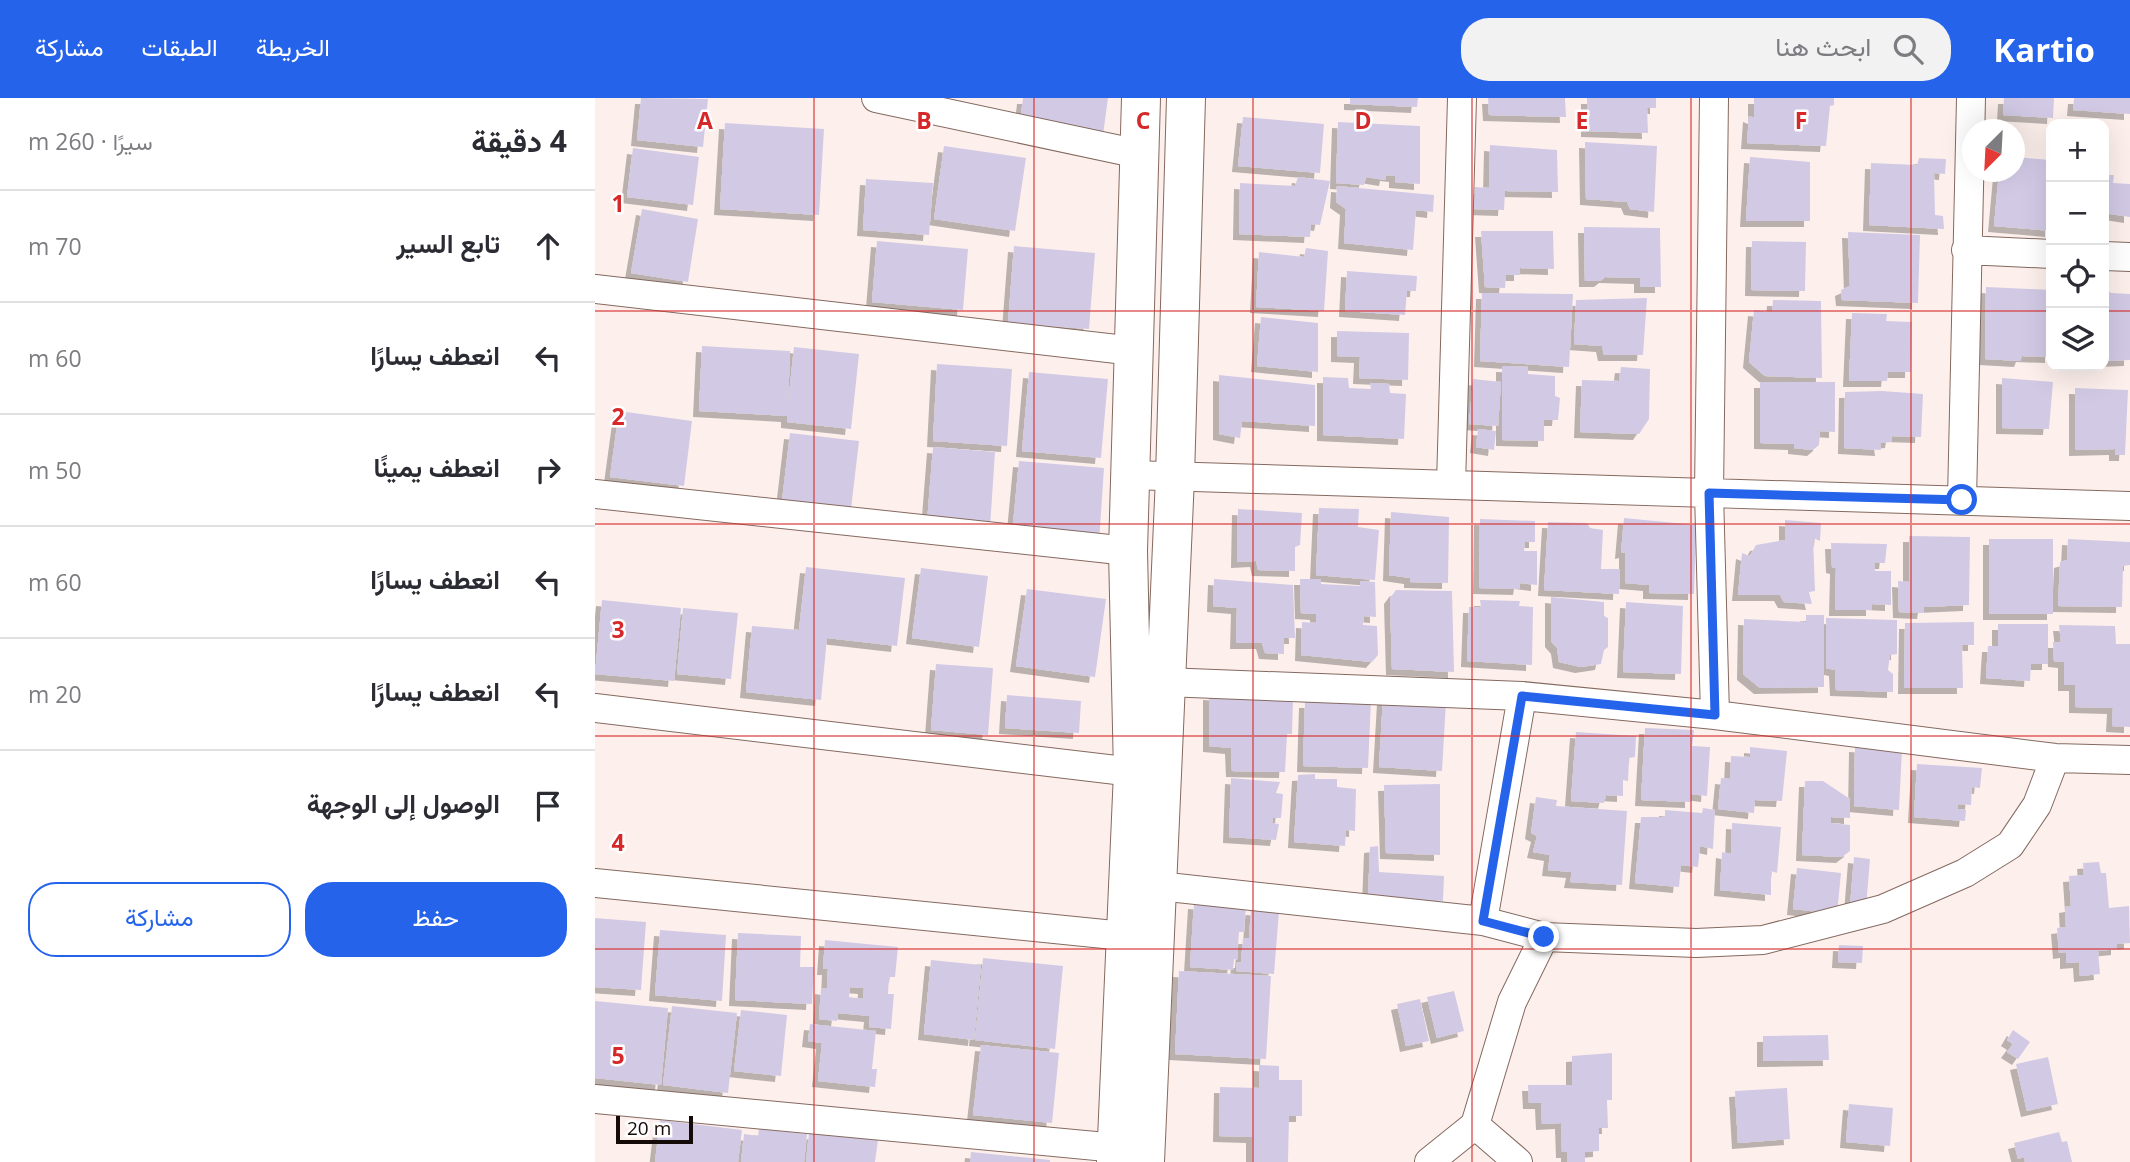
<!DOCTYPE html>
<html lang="ar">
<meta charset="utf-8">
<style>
:root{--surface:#fff;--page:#f2f2f3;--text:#2b2b33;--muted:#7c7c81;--line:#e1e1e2;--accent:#2563eb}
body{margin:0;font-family:"Open Sans",Vazirmatn,sans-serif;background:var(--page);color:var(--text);direction:rtl}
.controls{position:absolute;right:21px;top:21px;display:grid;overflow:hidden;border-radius:14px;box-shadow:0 7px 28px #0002}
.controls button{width:63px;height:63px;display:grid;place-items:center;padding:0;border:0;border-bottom:2px solid var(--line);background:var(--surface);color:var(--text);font:35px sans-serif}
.compass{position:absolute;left:1367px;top:21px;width:63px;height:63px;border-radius:50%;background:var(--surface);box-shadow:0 7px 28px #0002;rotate:204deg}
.scale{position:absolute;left:21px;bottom:18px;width:77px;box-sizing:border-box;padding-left:7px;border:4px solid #140a07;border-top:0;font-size:19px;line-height:24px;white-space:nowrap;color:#140a07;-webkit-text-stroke:5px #fff;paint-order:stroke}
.stop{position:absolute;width:21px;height:21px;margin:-16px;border:5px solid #2563eb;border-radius:50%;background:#fff}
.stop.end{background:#2563eb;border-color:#fff;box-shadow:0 2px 7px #0008}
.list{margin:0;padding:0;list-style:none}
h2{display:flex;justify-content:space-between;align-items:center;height:91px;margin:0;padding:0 28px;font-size:30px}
h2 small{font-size:23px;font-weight:400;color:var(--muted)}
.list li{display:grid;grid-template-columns:46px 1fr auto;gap:21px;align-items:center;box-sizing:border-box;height:112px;padding:0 28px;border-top:2px solid var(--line)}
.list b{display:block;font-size:26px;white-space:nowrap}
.list em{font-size:23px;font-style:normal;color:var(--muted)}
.actions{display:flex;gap:14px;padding:21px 28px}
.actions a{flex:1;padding:16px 0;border:2px solid var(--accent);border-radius:28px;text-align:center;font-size:24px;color:var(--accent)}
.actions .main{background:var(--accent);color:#fff}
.icon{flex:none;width:38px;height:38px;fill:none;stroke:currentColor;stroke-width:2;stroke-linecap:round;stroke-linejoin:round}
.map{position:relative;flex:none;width:1535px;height:1064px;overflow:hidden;direction:ltr}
header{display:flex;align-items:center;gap:42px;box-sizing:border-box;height:98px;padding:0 35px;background:var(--accent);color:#fff}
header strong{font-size:33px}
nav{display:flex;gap:38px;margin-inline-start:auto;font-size:24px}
.search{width:490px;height:63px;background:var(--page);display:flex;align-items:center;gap:18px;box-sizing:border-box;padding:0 24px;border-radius:28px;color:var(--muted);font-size:26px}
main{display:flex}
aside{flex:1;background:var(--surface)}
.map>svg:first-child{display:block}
.building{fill:#d2cae5;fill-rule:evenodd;filter:url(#shadow)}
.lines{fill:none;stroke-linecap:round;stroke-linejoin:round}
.street-casing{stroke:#84695f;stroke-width:30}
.primary-casing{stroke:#84695f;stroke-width:40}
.street{stroke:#fff;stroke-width:28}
.primary{stroke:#fff;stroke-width:38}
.route{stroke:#2563eb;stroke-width:9}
.grid{fill:none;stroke:#d62828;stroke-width:2;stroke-opacity:0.55}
.grid-label{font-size:23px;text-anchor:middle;font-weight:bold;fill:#d62828;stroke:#fff;stroke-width:5;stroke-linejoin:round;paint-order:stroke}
</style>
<header>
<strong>Kartio</strong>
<div class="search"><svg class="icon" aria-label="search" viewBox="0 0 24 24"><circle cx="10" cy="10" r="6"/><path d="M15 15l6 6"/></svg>ابحث هنا</div>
<nav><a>الخريطة</a><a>الطبقات</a><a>مشاركة</a></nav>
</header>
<main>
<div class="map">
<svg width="1535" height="1064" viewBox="0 0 1535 1064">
<defs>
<filter id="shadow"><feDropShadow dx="-6" dy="6" stdDeviation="0" flood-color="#0004"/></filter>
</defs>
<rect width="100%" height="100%" fill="#fdf0ec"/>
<path class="building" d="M46,0l67,1 -5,48 -66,-7z
M428,0h85l-5,37 -83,-11z
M755,0h68l-1,9 -67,-3z
M893,0h77l1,19 -77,-2z
M992,0h69v10h-9l1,25 -61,-2z
M1159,0h80v7l-4,1 -4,40 -79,-3 2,-27 5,2z
M1409,0h50l-1,20 -50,-3z
M1479,0h56v16l-57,-4z
M648,19l81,7 -4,49 -82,-7z
M743,24l82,4v58l-25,-2v-6l-9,-1 -1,5 -19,-3 -2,8 -28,-2z
M130,25l99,6 -5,86 -99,-6z
M990,44l72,4 -3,66 -24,-3 -3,-7 -41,-3z
M895,47l67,5 1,42 -53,-1 -1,19 -30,-1 1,-22 14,1z
M349,48l82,12 -11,73 -81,-12z
M38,50l66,9 -6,48 -66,-8z
M1155,59l60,5v59h-64z
M1420,59l36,3v71l-57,-5 5,-54h16z
M1324,60l27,1 -1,15 -11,-1 1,42 8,1 1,13 -75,-4 2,-62 46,2z
M1509,63l4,1v13h6l-1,8 17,1v33l-26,-4z
M703,79l32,4 -10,44 -9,-1 -1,13 -71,-3 1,-51 55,3z
M271,81l67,4 -4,52 -66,-5z
M742,88l97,9 -1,17 -17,-2 -3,40 -69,-7 2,-34 -10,-7z
M47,111l56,10 -10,63 -57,-9z
M989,129l76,1 1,59h-21v-9l-35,-1 -5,4h-15z
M886,133h72l1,38 -34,-1v7h-14l-1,13 -20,-1z
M1253,134l72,3 -2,68 -76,-3 -1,-10 9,-4z
M282,143l91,8 -5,61 -91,-8z
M1157,143l54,1 -1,49 -54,-1z
M419,148l81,7 -6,76 -81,-6z
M711,150l22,3 -4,60 -68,-4 3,-55 45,5z
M752,173l70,5 -1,15h-9l-2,24 -60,-4z
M1391,189l65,3v67l-29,-1 -2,5 -35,-2z
M1509,189l7,6 19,1v66l-26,1z
M887,195l91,1 -4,73 -89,-6z
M1052,200l-4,57h-39l-2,-9 -28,-2 2,-44z
M1178,202l48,1 1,77 -57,-2 -16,-14 5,-52 18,2z
M1257,215l35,1 -1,7 26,1 -1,50h-23l-1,9h-38z
M666,219l57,6v49l-61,-6z
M742,233l72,2 -1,47 -49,-2 1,-21 -23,-1z
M107,248l88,5 -2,54 6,-58 65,7 -8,75 -64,-7v-6l-88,-5z
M342,266l75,5 -5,77 -74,-5z
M907,268l26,1v7l27,2v20l5,2 -2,22h-14v21l-42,-1z
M1026,269l29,2 -1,50 -10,15 -59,-2 2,-52 37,1z
M434,274l79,7 -7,79 -79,-7z
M624,277l96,10v41l-73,-5 -2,17 -21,-4z
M728,279l25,1 1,10 22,1 -1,-6 19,1 1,9 16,1 -2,45 -81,-4z
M1407,280l51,4 -4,47 -47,-1z
M878,281l28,3 -3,44 -29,-2z
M1165,284h75v50l-15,-1 -1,14 -6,5 -19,-2v-4l-34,-1z
M1480,290l53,2 -3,65h-10v-6l-40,1z
M1287,293l41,3 -2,43 -29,-1 -1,6 -11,1 1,7 -37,-2 1,-56z
M24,313l73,10 -8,65 -74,-9z
M883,331l18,2 -2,19 -18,-3z
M195,335l69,8 -8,68 -69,-8z
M338,349l62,5 -5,76 -63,-5z
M424,363l85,7 -5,75 -87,-8z
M724,410l40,1 -1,18 21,3 -4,50 -59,-5z
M643,411l64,4 -2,32 -5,2v24l-37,-1 -2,-9 -19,1z
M796,414l58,5 -1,66 -38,-1v-4l-21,-3z
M1029,420l72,7 -2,69 -45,-1v-8l-24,-2v-31l-4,1z
M885,421l55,2v21h-10l-1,9h13v34l-17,-2 -1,6 -40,-1z
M1190,422l36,3 -1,18 -7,-3 2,53 -6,1 3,12 -28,-2 -4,-7h-42l4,-42 8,3 6,-11 29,-5z
M953,424l39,1 3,5 13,2 -2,39h19l-1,25 -75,-4z
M1314,438l61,1 -1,68 -45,2 -1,6 -24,-1 -1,-31 11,1z
M1394,441h64v75h-64z
M1473,441l62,3v23l-7,1 -1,41 -64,-1 2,-44 7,-2z
M1236,445l56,1 -2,19h-11l1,8h16v34l-19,-1v6h-37l1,-42 -4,-1z
M211,469l99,11 -8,68 -70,-8 -6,62 -75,-8 6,-66 47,4z
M326,470l67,8 -9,71 -67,-9z
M619,481l79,6 2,53h-11v16l-19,-1 -3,-10h-26l1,-35 -24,-2z
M705,481h21v5l39,2v-5l15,1 1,35 -12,-1 -1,9 14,1 1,29 -6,7 -71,-7 1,-33 14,1v-9l-15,-1z
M432,491l79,10 -11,78 -79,-11z
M801,492l56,1 2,81 -62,-3 -2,-71z
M956,499l53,5v14l4,2v29l-4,3 -3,14 -20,3 -22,-5 -2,-14 -6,-7z
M7,502l79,8 -7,73 -79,-7z
M885,502l40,1 -1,5 14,1 -1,58 -65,-4 2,-54h12z
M1031,504l57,4 -2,68 -58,-2z
M88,510l55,5 -7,66 -54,-5z
M1211,517h18v72l-64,1 -17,-14 1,-55 62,3z
M1231,520l71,2v34l-7,1 -2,15 5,4v18l-57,-2 -1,-20 -9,-2z
M1379,524v23h-12l1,43h-59l1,-65z
M1403,526h50v40h-17l-1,17 -44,-3 2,-32h10z
M1464,527l56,1 1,18h14v83l-18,-1 1,-18 -38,-1v-22h-11v-23l-10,-1 -1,-19h8z
M341,566l57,4 -5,67 -57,-5z
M614,596l84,5 -1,35h-5l-2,38 -53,-1 -1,-23 -22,-2z
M412,597l74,6 -2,32 -74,-5z
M788,600l63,4 -4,69 -63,-4z
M776,603l-3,67 -65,-2 2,-64z
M1050,630l49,2 -2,16 18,1 -3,49 -16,-2v8l-50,-2z
M981,634l60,4 -1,21 -6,1 -1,23 -5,-1v16l-17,-1 -2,8 -33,-2z
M1260,648l47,3 -3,61 -45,-4z
M1155,649l37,4 -5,50 -27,-1 -1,13 -36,-4 3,-31 9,1 1,-23 19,1z
M1322,666l65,4 -2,20 -8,-1 -1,18 -13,-1v5l8,1 -1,11 -51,-4z
M720,676v5h22v8l19,2 -1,42 -9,-1 -1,16 -51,-4 4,-67z
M636,680l49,4 -4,11 7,1 -2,24h-8l-1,5 7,1 -3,16 -47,-3z
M1210,683h18l27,18v19l-19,-1v6l19,2v26l-8,6 -40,-2z
M845,686v71l-54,-2 -2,-68z
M941,699l21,3 -1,6 71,5 -5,74 -52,-3 2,-10 -24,-2 2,-15 -17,-3 4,-16 -6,-3z
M1108,710l12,2 -2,39 -13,-3 -2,21 -17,-2 -2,22 -44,-4 6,-66h24v-7l37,3z
M1137,725l49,4 -4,46 -6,-2v24l-51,-5 2,-38 9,2z
M783,748l1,26 65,4 -1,25 -75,-3 2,-51z
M1259,759l16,2 -4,48 -16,-1z
M1504,764l2,11h5l3,35 20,-2 1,37 -13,1v5l-19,2 2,23 -20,2 -1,-14 -13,1v-11l-7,1 -2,-25 9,-1 -1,-20 6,-1 -2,-30 15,-1 -1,-12z
M1202,770l44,5 -4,41 -44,-5z
M599,805l52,3 -2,26h-5l-2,28 -3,-1 -1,11 -43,-3z
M656,811l28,2 -5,63 -38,-3 1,-9h4l2,-24h6z
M0,820l51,4 -5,68 -46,-3z
M65,832l66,5 -4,66 -67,-6z
M143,835l63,3 -1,31h14l-2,37 -77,-4z
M230,842l73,7 -3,30h-6l-1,17h6l-3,35 -22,-2 1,-11 -32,-3 -1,8 -18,-2 2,-31 6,1 1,-20h-5zM255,889l14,1 -1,11 -14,-2z
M1244,847l24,1 -1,17 -24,-1z
M388,860l80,8 -8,83 -80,-9z
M336,862l50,5 -7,75 -50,-6z
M584,873l92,5 -5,83 -91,-5z
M859,893l10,40 -27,7 -10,-41z
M825,901l9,42 -23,5 -9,-42z
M0,903l73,7 -7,77 -66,-7z
M77,908l65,7 -9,80 -65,-8z
M146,912l46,5 -6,61 -47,-5z
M215,926l66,7 -4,38h5l-2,18 -57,-6 4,-38 -14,-2z
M1418,932l17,12 -12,17 -11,-7 6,-8 -6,-4z
M1233,937l1,25 -66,1v-25z
M386,947l78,8 -7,70 -79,-8z
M1017,955v47h-5l1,28h-9v23l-14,1v10h-18v-10h-5l-1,-29 -19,1 -1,-21h-12l-1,-18h44v-29z
M1453,959l10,47 -31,7 -11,-47z
M664,967l20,1v14h23v36h-13l-1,46h-36v-25l-33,-1 1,-49 39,1z
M1192,990l3,51 -52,4 -3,-52z
M1254,1006l44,4 -3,38 -44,-4z
M65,1022l82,10 -4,32h-83z
M164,1031l48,5 -3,28h-63l3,-28 14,2z
M1464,1034l3,10 5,-1 5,21h-47l-1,-5 -6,2 -4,-16z
M214,1035l69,7 -3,22h-69z
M376,1054l79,8v2h-80z"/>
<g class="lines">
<defs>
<path id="street" d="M281,0l263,56
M1119,0l-5,395 6,222
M1371,152l85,4
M1509,158l26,1
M0,191l539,62
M536,377l999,31
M856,387l11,-387
M0,396l533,57
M1367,402l9,-402
M570,584l357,14 193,19 340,43 75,2
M0,610l538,64
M0,785l529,53
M545,786l343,37 61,16 152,6 67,-3 120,-31 82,-36 45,-28 27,-40 18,-47
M888,823l39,-225
M0,1001l522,49 19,-2
M880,1027l37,-123 32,-65
M834,1064l46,-37 43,37"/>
<path id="primary" d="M521,1064l17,-390 -5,-221 13,-453
M550,1064l30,-685 11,-379"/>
</defs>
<use href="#street" class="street-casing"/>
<use href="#primary" class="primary-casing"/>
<use href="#street" class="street"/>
<use href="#primary" class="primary"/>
</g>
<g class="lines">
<path class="route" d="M949,839l-61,-16 39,-225 193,19 -6,-222 253,7"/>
</g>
<path class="grid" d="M219,0v1064M439,0v1064M658,0v1064M877,0v1064M1096,0v1064M1316,0v1064M0,213h1456M1509,213h26M0,426h1535M0,638h1535M0,851h1535"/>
<g class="grid-label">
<text x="110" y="31">A</text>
<text x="329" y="31">B</text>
<text x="548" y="31">C</text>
<text x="768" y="31">D</text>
<text x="987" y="31">E</text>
<text x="1206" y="31">F</text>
<text x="23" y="114">1</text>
<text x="23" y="327">2</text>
<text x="23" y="540">3</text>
<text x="23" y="753">4</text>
<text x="23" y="966">5</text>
</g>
</svg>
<div class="controls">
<button>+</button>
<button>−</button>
<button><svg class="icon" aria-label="locate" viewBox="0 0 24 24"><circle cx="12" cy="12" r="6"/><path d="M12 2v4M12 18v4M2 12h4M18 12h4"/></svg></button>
<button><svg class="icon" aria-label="layers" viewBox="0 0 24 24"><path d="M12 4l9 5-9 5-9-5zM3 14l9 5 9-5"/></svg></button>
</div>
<svg class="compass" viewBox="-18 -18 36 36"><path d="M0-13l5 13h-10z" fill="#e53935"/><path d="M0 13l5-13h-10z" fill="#7c7c81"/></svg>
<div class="scale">20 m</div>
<div class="stop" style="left:1367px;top:402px"></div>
<div class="stop end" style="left:949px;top:839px"></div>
</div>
<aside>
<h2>4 دقيقة<small>سيرًا · 260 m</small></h2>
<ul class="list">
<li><svg class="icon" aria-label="ahead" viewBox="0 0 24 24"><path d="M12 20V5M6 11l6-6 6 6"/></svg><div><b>تابع السير</b></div><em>70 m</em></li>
<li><svg class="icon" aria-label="left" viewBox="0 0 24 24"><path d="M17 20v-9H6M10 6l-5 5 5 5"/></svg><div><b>انعطف يسارًا</b></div><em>60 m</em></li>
<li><svg class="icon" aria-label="right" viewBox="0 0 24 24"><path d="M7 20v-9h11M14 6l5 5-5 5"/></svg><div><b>انعطف يمينًا</b></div><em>50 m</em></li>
<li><svg class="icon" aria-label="left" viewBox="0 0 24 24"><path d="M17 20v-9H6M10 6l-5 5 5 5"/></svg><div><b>انعطف يسارًا</b></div><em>60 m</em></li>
<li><svg class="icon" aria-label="left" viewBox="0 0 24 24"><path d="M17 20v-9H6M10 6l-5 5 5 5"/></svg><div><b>انعطف يسارًا</b></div><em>20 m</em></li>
<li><svg class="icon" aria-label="arrive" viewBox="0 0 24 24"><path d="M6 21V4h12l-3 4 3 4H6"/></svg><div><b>الوصول إلى الوجهة</b></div></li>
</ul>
<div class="actions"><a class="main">حفظ</a><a>مشاركة</a></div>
</aside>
</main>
